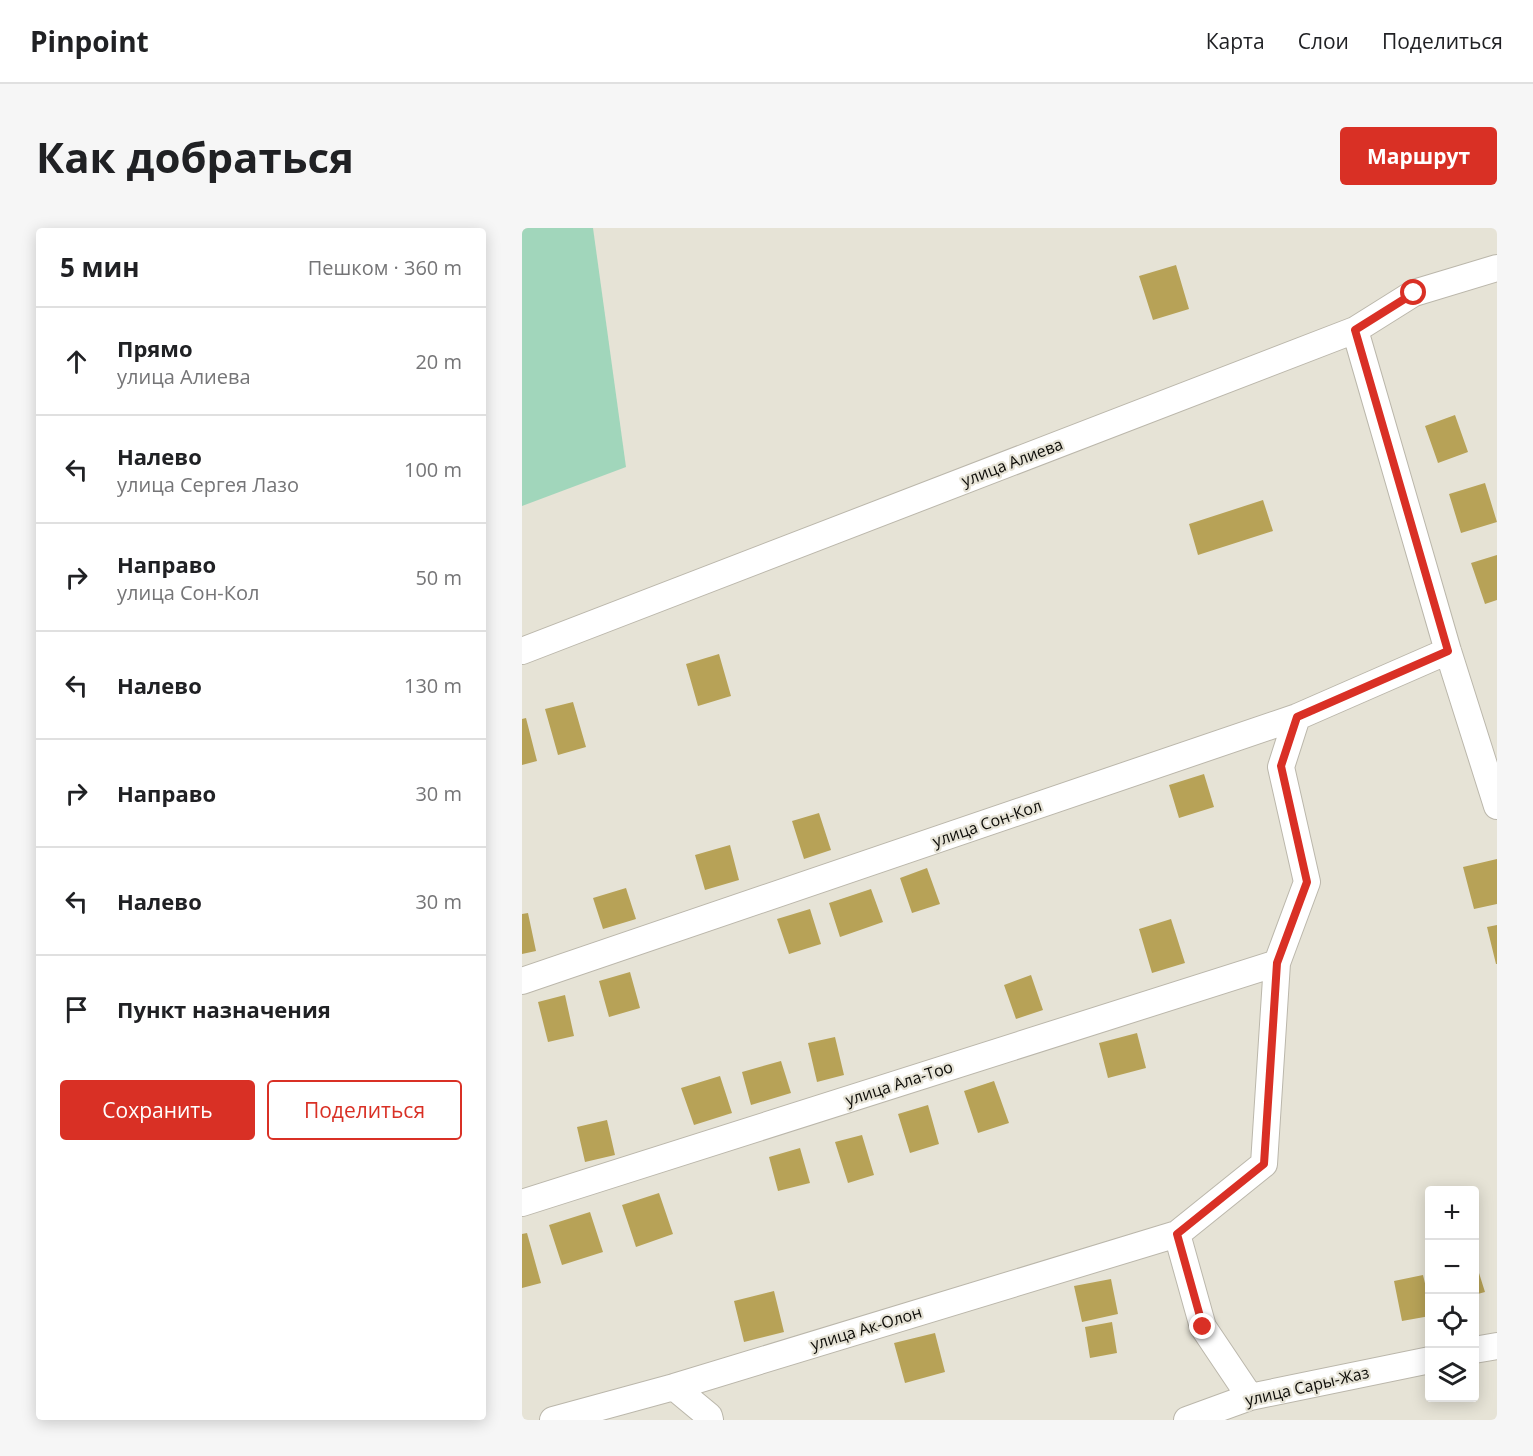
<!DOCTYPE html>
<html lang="ru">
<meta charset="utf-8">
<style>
:root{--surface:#fff;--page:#f6f6f6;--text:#202124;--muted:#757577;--line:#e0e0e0;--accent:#d93025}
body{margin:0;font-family:"Open Sans",sans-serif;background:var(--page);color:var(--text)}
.controls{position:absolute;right:18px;bottom:18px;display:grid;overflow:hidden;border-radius:6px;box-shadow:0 3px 15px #0003}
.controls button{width:54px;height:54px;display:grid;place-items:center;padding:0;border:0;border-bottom:2px solid var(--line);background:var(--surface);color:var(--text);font:30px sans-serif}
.stop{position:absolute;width:18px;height:18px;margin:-14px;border:4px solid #d93025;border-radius:50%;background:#fff}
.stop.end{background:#d93025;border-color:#fff;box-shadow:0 2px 6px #0008}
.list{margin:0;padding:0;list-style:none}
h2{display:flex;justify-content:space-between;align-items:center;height:78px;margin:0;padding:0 24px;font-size:26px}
h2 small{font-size:20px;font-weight:400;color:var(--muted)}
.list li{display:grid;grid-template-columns:39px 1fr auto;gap:18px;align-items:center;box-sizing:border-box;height:108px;padding:0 24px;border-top:2px solid var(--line)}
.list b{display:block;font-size:22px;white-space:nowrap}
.list p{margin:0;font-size:20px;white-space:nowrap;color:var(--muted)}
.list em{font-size:20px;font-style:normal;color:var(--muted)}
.actions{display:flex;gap:12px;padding:18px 24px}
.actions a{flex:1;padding:14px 0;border:2px solid var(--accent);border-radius:6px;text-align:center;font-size:21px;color:var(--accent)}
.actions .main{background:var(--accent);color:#fff}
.icon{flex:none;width:33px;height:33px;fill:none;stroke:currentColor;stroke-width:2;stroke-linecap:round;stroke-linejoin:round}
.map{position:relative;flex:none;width:975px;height:1192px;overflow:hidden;border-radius:6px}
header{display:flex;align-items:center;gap:36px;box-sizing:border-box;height:84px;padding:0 30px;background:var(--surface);border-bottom:2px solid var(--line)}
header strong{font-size:28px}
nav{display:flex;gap:33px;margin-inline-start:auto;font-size:21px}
.intro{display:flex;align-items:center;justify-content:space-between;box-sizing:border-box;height:144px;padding:0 36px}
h1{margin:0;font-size:42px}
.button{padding:15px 27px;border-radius:6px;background:var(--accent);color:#fff;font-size:21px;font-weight:700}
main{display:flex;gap:36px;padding:0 36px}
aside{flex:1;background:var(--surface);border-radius:6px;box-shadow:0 3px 15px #0003}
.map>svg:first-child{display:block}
.green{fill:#a1d6bb}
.building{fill:#b7a257}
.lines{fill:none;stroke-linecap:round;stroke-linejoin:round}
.minor-casing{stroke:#bbb7ab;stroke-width:28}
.minor{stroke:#fff;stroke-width:26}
.route{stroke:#d93025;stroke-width:8}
.labels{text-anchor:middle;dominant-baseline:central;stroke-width:4.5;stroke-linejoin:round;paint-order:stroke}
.street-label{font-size:16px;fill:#0c0b07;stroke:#e6e3d6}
</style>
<header>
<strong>Pinpoint</strong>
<nav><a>Карта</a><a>Слои</a><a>Поделиться</a></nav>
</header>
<div class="intro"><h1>Как добраться</h1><a class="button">Маршрут</a></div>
<main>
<aside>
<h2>5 мин<small>Пешком · 360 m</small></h2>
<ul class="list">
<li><svg class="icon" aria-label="ahead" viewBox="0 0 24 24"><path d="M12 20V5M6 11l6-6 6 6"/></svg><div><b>Прямо</b><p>улица Алиева</p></div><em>20 m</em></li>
<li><svg class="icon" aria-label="left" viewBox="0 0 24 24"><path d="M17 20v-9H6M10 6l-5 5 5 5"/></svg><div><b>Налево</b><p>улица Сергея Лазо</p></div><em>100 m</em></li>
<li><svg class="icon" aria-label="right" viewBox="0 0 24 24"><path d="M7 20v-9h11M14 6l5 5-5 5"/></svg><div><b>Направо</b><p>улица Сон-Кол</p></div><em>50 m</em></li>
<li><svg class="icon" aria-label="left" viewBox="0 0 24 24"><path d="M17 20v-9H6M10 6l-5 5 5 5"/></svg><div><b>Налево</b></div><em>130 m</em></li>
<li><svg class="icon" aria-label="right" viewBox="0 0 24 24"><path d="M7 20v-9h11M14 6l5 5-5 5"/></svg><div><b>Направо</b></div><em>30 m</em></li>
<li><svg class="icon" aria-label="left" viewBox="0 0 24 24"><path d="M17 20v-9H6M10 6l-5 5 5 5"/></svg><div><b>Налево</b></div><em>30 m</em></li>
<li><svg class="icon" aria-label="arrive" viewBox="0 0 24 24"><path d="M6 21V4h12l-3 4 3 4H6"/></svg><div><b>Пункт назначения</b></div></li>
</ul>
<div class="actions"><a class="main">Сохранить</a><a>Поделиться</a></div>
</aside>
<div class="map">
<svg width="975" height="1192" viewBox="0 0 975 1192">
<rect width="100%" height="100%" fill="#e6e3d6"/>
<path class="green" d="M0,0h71l33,239 -104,39z"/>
<path class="building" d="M654,37l13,44 -36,11 -14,-44z
M933,187l13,37 -30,11 -13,-37z
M963,255l12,39 -36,11 -12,-39z
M741,272l10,31 -75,24 -9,-31z
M975,327v45l-12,4 -14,-41z
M197,426l12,42 -33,10 -12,-42z
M51,474l13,45 -28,8 -13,-46z
M4,490l11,43 -15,4v-46z
M682,546l10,33 -35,11 -10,-33z
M297,585l12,37 -27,9 -12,-38z
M208,617l9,35 -34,10 -10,-35z
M975,631v45l-23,5 -11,-42z
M405,640l13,36 -28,9 -12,-35z
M104,660l10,31 -33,10 -10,-31z
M349,661l12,33 -43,15 -11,-34z
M288,681l11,35 -32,10 -12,-35z
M6,685l8,38 -14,3v-40z
M649,691l14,44 -33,10 -13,-44z
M975,697v39h-1l-9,-37z
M108,744l10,36 -31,9 -10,-36z
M509,747l12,35 -27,9 -12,-34z
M43,767l9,41 -26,6 -10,-40z
M615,805l9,35 -38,10 -9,-35z
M313,809l9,38 -27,7 -9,-39z
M259,833l10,32 -40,12 -9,-33z
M198,848l12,37 -38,12 -13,-37z
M472,853l15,42 -31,10 -14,-42z
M406,877l11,39 -29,9 -12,-39z
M85,892l8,35 -30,7 -8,-35z
M340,907l12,40 -26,8 -13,-41z
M278,920l10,35 -32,8 -9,-34z
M137,965l14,41 -37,13 -14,-42z
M68,984l13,40 -41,13 -13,-40z
M5,1005l14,50 -19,5v-54z
M952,1029l11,35 -11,3z
M901,1047l7,29v12l-28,5 -8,-40z
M589,1051l7,35 -36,8 -8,-36z
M252,1063l10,41 -40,10 -10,-41z
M590,1094l5,31 -27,5 -5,-31z
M413,1105l10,39 -40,11 -11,-40z"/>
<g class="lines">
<defs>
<path id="minor" d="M833,102l93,321 49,155
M0,423l833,-321 59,-37 83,-25
M0,753l775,-264 151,-66
M0,975l755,-240
M952,1122l23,-4
M152,1159l35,29 1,4
M728,1169l-47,-70 -26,-93 87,-70 13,-201 30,-81 -26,-115 16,-50
M31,1192l121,-33 503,-153
M665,1192l63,-23 180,-37"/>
</defs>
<use href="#minor" class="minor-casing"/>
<use href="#minor" class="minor"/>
</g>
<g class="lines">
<path class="route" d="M681,1099l-26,-93 87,-70 13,-201 30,-81 -26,-116 16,-49 151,-66 -93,-321 59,-37"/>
</g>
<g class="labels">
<g class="street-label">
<text transform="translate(490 234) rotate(-21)">улица Алиева</text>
<text transform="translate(465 595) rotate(-19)">улица Сон-Кол</text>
<text transform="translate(377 855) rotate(-18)">улица Ала-Тоо</text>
<text transform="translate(344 1100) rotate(-17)">улица Ак-Олон</text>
<text transform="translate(785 1158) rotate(-13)">улица Сары-Жаз</text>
</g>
</g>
</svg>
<div class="controls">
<button>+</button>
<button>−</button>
<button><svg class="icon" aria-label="locate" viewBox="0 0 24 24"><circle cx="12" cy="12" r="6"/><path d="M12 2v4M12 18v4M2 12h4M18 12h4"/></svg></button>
<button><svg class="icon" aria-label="layers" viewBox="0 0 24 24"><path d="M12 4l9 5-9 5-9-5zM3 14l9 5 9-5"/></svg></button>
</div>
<div class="stop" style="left:892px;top:65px"></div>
<div class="stop end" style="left:681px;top:1099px"></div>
</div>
</main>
